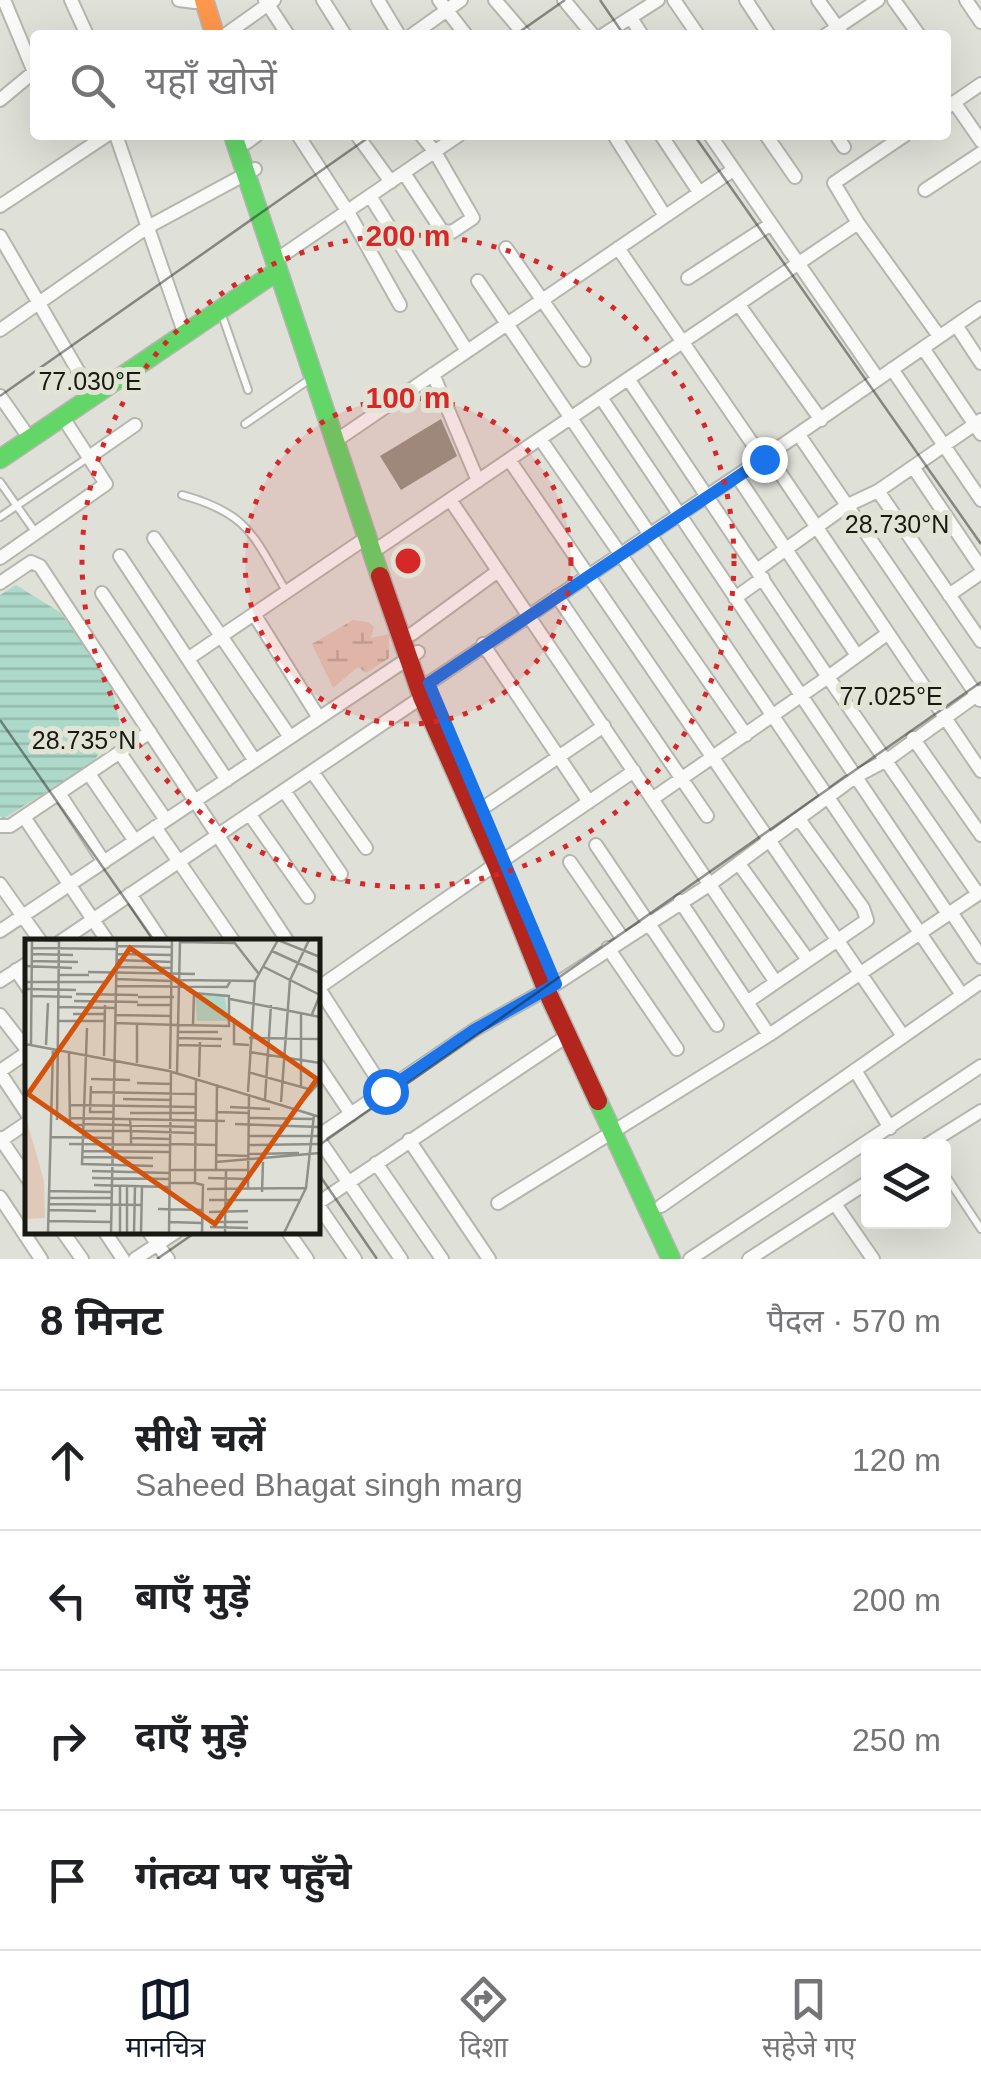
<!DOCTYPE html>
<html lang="hi">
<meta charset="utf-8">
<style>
:root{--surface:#fff;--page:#f6f6f6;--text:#202124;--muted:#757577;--line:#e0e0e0;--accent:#111827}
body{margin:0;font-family:Arial,"Noto Sans Devanagari",sans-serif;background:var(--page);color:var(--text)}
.controls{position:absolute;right:30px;bottom:30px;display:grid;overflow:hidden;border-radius:10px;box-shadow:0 10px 40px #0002}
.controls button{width:90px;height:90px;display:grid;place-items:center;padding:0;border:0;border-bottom:2px solid var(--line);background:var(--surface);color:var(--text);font:50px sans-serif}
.stop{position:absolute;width:30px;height:30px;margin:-22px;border:8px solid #1a73e8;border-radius:50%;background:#fff}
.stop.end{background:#1a73e8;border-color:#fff;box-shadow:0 2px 10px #0008}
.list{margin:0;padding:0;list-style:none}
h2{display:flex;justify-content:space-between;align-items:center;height:130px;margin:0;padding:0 40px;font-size:42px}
h2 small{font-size:32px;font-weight:400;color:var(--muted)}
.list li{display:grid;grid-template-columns:65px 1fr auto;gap:30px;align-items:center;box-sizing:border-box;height:140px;padding:0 40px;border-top:2px solid var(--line)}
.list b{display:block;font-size:38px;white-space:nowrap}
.list p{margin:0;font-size:32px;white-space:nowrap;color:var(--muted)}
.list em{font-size:32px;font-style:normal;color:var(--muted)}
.icon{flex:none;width:55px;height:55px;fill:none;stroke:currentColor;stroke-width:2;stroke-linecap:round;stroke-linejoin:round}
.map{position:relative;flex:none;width:981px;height:1259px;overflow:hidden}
.search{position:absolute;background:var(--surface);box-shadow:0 10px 40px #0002;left:30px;right:30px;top:30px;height:110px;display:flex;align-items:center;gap:25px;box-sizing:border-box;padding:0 35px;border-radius:10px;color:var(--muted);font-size:38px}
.sheet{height:690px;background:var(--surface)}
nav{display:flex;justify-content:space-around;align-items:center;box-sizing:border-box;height:140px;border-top:2px solid var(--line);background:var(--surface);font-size:28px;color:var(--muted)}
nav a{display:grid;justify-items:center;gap:5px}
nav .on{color:var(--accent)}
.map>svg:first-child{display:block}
.wetland{fill:url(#wetland-marsh)}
.water{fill:url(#water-rules)}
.building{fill:#979487}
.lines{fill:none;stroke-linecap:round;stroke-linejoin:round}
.lane-casing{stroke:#b5b6af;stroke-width:10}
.street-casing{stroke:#b5b6af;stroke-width:16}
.fast-casing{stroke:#b5b6af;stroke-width:21}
.slow-casing{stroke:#b5b6af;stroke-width:21}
.jam-casing{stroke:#b5b6af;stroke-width:21}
.lane{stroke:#fafaf9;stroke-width:6}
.street{stroke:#fafaf9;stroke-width:12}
.fast{stroke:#63d668;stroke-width:18}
.slow{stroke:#ff974d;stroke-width:18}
.jam{stroke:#b3261e;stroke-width:18}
.route{stroke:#1a73e8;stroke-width:12}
.ticks{fill:none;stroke:#181913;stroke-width:2.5;stroke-opacity:0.45}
.ring{fill:none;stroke:#d62828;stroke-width:5;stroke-dasharray:5 10}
.inset-road{fill:none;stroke:#8f9089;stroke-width:2.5}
.view{fill:#d3530d;fill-opacity:0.15;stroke:#d3530d;stroke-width:5}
.inset-edge{fill:none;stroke:#181913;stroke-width:5}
.ticks-label{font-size:25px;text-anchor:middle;fill:#181913;stroke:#e1e4d4;stroke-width:10;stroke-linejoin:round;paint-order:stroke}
.centre{fill:#d62828;stroke:#e1e4d4;stroke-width:5}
.ring-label{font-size:30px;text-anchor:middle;font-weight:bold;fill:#d62828;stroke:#e1e4d4;stroke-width:10;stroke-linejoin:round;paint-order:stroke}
</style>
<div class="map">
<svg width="981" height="1259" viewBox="0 0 981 1259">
<defs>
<pattern id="wetland-marsh" width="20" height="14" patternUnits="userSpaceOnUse" patternTransform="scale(2.5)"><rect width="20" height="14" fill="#e0c9b8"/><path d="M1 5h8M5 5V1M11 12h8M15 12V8" fill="none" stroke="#bfac9d"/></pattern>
<pattern id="water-rules" width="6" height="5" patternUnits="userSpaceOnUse" patternTransform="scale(2.5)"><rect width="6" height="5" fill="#add9ca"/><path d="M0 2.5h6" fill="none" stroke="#94baad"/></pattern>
</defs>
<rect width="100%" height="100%" fill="#dfe0d8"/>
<path class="wetland" d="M353,620l15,2 6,5 -3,11 18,-4v24l-23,15 -8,-6 -25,21 -21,-44z"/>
<path class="water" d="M16,585l45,28 51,74 8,38 -28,38 -89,56 -3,-3v-221z"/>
<path class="building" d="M441,419l16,37 -56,34 -21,-34z"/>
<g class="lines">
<defs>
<path id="lane" d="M221,312l27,78
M245,424l65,-45
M0,482l36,51
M182,495c66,18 71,40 104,96
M0,517l89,-60
M944,1173l37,56"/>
<path id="street" d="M4,0l30,72
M71,0l16,35
M179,0l16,2
M265,0l23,35
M323,0l22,35
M378,0l21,35
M439,0l27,35
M495,0l30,35
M564,0l29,35
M674,0l24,35
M746,0l23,35
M818,0l25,35
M894,0l25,35
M966,0l15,22
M631,18l11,17
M225,35l49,-35
M412,35l49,-35
M603,35l55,-35
M826,35l52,-35
M0,100l35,-29
M954,102l27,39
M946,108l35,-24
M116,135l69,200
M298,135l50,77 52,93
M357,135l34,47
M614,135l51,81
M661,135l38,57
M710,135l168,244
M766,135l29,42
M836,135l8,12
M246,143l11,-8
M404,173l38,58 10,1 21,-14 -38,-66 -14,-17
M925,190l56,-37
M370,196l97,155
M0,206l107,-71
M858,223l-24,-40 71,-48
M0,236l92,159
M506,248l78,112
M618,248l145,211
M283,255l176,-120
M688,278l83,-54
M478,281l484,714
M739,305l82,115
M956,325l25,38
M0,330l146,-102 109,-59
M923,348l58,86
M892,369l89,131
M433,374l45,107
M629,380l199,297 -176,122
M0,396l30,43
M602,399l346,515
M799,435l181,265
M541,440l205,295
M334,442l399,-272
M768,455l213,316
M89,457l46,-32
M510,461l393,575
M913,467l68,101
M737,476l119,178
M878,491l103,150
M451,501l324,480
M154,538l136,199
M380,547l478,-324 81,113
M120,556l135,205
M0,558l106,-74 -44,-68
M757,570l89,-64 32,-15 103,-71
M0,583l31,-21 9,4 248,376
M102,593l125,187
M949,595l32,-22
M557,596l150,220
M735,598l28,-20
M254,614l65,104
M412,634l86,-63
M887,634l-59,43 150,217
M483,644l106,158
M189,658l177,-120
M429,683l339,-228 213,-147
M913,738l68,97
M120,753l46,67
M313,773l53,75
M89,774l46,67
M285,792l56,82
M59,793l45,69
M483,808l121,-82
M250,815l58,82
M24,817l84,125
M0,826h10l140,-94
M155,827l79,115
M596,845l121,180
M505,859l129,-88
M570,862l53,77
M739,864l69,96
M0,884l41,58
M130,894l32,48
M680,901l89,134
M951,912l30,45
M0,931l418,-279
M60,942l362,-245
M608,948l69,101
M16,970l12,18
M0,981l28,-18
M318,987l67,104
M318,988l178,-124
M747,1002l120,-82 -4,-12 -64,-89
M0,1015l28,36
M318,1065l33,49
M855,1070l35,58
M0,1071l28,-19
M0,1073l28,42
M318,1136l156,-106 82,-46 153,-99 146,-108 32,-17 94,-68
M0,1138l28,41
M318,1138l83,121
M409,1140l80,119
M0,1141l28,-19
M925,1146l56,-35
M376,1163l66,96
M0,1197l41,62
M318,1203l249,-167
M498,1203l271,-168 212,-143
M835,1204l38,55
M318,1205l37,54
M661,1206l320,-224
M63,1232l19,27
M105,1232l18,27
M149,1232l19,27
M288,1232l19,27
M135,1259l41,-27
M690,1259l291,-193
M749,1259l119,-77"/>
<path id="fast" d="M233,135l147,441
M0,459l276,-187
M598,1101l73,158"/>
<path id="slow" d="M204,0l11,35"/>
<path id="jam" d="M380,576l42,121 74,167 50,125 52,112"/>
</defs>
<use href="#lane" class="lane-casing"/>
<use href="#street" class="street-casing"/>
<use href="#fast" class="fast-casing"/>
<use href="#slow" class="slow-casing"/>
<use href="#jam" class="jam-casing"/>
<use href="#lane" class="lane"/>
<use href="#street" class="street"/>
<use href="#fast" class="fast"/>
<use href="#slow" class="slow"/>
<use href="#jam" class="jam"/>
</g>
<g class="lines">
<path class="route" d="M385,1091l89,-61 82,-46 -127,-301 335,-224"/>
</g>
<path class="ticks" d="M600,0l24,35M515,35l50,-35M694,135l287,409M0,396l372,-261M0,720l155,222M318,1146l663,-464M318,1173l59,86M157,1259l39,-27"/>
<circle cx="408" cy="561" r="163" fill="#d62828" fill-opacity=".12"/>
<g class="ring">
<circle cx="408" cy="561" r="163"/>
<circle cx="408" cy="561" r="326"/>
</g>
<g transform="translate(25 939)">
<rect width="295" height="295" fill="#dfe0d8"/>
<path d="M0,175l19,67 1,37 -20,1z" fill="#e0c9b8"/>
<path d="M170,55l30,2 3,25h-31z" fill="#add9ca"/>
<path class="inset-road" d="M0,1l34,1M155,3l54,1M209,3l25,32M92,7l55,1M7,9l84,1M247,12l48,22M7,15l41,1M91,15l56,1M91,21l56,2M7,22l46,1M0,27l47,2M91,28l56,1M239,28l56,28 -8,19M63,33l107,2M34,36h30M91,40l55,2M154,41l76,1M0,43h80M91,47l111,1 4,-7M0,50l51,1M51,55l62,1M7,57l40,1M113,58h36M205,60l90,18M49,62l64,1M112,66h34M33,68l57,1M48,75h32M90,76l56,1M209,79v26l15,1M33,82h47M90,84l63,2 51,1v-30l-35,-3 -1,32M112,84v40M62,89l-5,136 71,2M153,93h40M153,99l44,1M224,99l71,1M0,105l144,27 151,46M6,106l1,-105M21,106l2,-42M152,106l44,1M44,113l1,73h13M224,113l71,11M79,117l1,-51M145,130l2,-129M223,133l64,18M152,134l3,-133M174,138l1,-35M66,140l39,1M112,144l34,1M66,147l-1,26h22M276,149v-76M66,153l105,2M223,153l7,-111 23,-41 42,17M98,160l48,1M240,160l6,-94M256,163l9,-122 19,-40M45,166l125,2M205,168l40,2M271,169l24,-26M191,173l33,1M105,174h65M45,179l155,3M224,179l64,1M32,181l2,-180M105,181l1,11 64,2M58,185l112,3M210,185l85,3M58,192h48v13M224,197h71M25,198l63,1M106,199l39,1M44,205l101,1M145,205l46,1M224,206l71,-1M57,212l87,1M224,215l50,-1M191,216l33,1M57,218l71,1M191,223l104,-9M145,231h79M191,231l1,-86M67,232l77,2M67,239l77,1M183,239l40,1M144,244h26l1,-105M170,244l8,2 -1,48M69,246l75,2M182,250l99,-1M223,250l1,-95M24,252l63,1M237,253l1,-30M24,259h63M184,261h92M24,265l92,1M133,270l45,1M24,271l47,1M184,273l39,-1M24,282l62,1M144,283l33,1M184,283h39M185,288l38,1M23,294l5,-185M86,294l6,-293M95,294v-47M102,294v-47M109,294l1,-47M116,294l1,-47M144,294l2,-161M200,294l1,-63M259,294l22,-45 8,-73"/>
<path class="view" d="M105,9l187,131 -102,145 -187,-130z"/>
<rect width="295" height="295" class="inset-edge"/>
</g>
<g class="ticks-label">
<text x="90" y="390">77.030°E</text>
<text x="897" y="533">28.730°N</text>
<text x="891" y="705">77.025°E</text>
<text x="84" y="749">28.735°N</text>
</g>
<circle cx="408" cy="561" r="15" class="centre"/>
<g class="ring-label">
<text x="408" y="246">200 m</text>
<text x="408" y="408">100 m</text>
</g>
</svg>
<div class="controls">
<button><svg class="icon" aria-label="layers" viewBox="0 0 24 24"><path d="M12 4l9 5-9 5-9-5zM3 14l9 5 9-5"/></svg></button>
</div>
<div class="stop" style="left:385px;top:1091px"></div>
<div class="stop end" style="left:764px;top:459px"></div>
<div class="search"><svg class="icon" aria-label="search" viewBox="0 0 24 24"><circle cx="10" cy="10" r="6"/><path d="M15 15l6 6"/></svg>यहाँ खोजें</div>
</div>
<section class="sheet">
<h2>8 मिनट<small>पैदल · 570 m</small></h2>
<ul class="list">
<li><svg class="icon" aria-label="ahead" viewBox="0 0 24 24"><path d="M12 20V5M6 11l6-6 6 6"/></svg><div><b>सीधे चलें</b><p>Saheed Bhagat singh marg</p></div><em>120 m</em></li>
<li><svg class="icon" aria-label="left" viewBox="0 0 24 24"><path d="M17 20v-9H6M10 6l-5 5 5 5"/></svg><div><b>बाएँ मुड़ें</b></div><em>200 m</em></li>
<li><svg class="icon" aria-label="right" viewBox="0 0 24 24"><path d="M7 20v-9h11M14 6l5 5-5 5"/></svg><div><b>दाएँ मुड़ें</b></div><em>250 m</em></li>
<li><svg class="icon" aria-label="arrive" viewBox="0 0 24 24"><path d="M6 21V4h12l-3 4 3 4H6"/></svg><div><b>गंतव्य पर पहुँचे</b></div></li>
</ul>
</section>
<nav>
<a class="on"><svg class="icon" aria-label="map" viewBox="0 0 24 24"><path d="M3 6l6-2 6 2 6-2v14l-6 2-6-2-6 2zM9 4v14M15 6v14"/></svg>मानचित्र</a>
<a><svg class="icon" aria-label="directions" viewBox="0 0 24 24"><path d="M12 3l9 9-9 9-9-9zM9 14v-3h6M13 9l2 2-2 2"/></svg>दिशा</a>
<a><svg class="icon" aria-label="saved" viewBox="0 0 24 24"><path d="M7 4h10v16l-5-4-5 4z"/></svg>सहेजे गए</a>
</nav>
